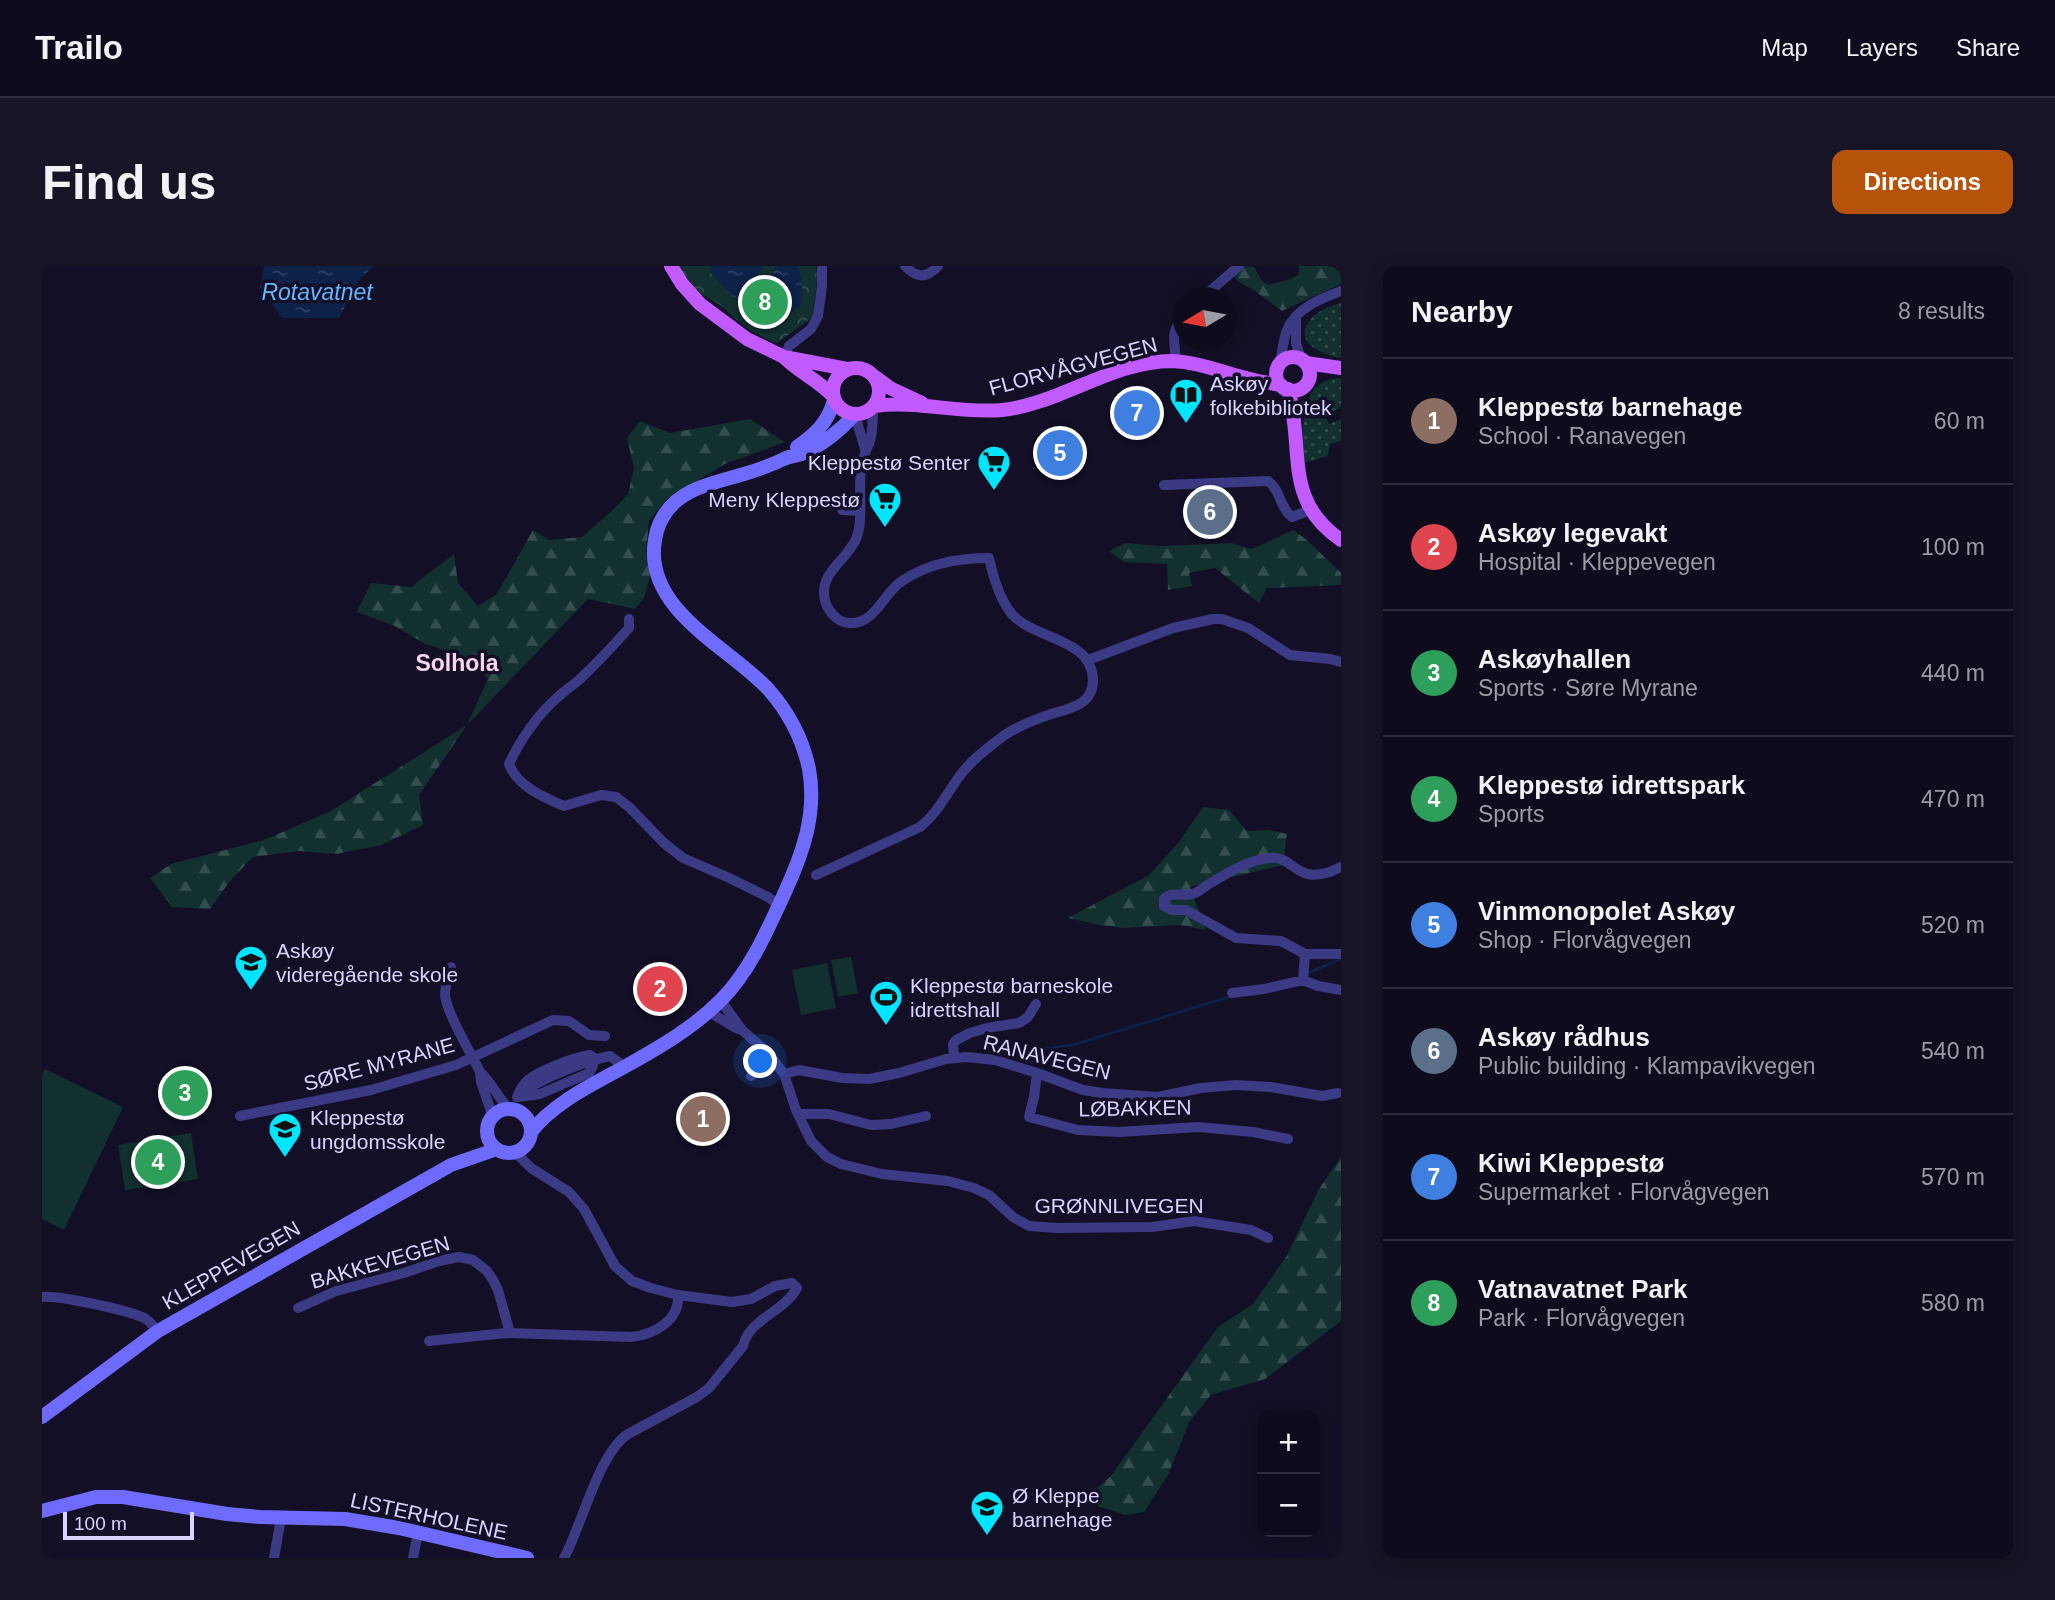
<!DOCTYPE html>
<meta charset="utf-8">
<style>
:root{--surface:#0e0b1c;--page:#171425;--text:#f1f3f6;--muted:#9b9ba3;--line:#2e2b3b;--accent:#b45309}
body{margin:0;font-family:Helvetica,sans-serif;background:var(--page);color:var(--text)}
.controls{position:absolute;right:21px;bottom:21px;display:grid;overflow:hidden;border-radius:14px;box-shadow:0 4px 18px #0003}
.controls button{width:63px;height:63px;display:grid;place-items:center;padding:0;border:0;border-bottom:2px solid var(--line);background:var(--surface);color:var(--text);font:35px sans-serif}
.compass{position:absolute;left:1131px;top:21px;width:63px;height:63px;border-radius:50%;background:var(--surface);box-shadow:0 4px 18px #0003;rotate:260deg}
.scale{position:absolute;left:21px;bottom:18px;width:131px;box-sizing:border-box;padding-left:7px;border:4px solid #d9d4ff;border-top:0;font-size:19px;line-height:24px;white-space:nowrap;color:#d9d4ff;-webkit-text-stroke:5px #130f26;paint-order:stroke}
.you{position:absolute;left:719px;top:796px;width:24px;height:24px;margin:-18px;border:5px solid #fff;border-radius:50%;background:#1a73e8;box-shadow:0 0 0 10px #1a73e833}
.badge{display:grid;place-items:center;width:46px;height:46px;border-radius:50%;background:var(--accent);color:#fff;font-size:23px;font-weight:700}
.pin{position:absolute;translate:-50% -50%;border:4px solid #fff;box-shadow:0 2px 7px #0006}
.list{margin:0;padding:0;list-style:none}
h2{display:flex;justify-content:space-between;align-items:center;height:91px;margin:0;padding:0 28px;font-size:30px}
h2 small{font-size:23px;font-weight:400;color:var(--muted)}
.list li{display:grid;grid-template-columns:46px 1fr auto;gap:21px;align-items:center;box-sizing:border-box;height:126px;padding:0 28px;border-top:2px solid var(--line)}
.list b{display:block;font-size:26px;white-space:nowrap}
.list p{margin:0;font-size:23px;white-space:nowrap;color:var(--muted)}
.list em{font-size:23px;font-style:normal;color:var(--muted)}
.map{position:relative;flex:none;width:1299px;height:1292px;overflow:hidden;border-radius:14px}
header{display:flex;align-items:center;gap:42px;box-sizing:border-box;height:98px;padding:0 35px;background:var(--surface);border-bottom:2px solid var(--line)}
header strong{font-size:33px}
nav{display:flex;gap:38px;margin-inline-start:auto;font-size:24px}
.intro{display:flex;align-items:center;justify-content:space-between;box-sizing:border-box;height:168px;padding:0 42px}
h1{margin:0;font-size:49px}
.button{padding:18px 32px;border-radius:14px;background:var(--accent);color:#fff;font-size:24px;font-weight:700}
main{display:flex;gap:42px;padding:0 42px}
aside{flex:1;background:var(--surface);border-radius:14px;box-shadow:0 4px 18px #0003}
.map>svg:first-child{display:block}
.grass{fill:url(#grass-dots)}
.forest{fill:url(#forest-firs)}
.park{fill:url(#park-crowns)}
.pitch{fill:#12302f}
.water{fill:url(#water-ripples)}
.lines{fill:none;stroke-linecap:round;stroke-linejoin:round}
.stream{stroke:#0c2248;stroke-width:2.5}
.street{stroke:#3d3a85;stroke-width:10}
.secondary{stroke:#6f6bff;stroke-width:14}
.primary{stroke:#c25bff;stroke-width:14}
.labels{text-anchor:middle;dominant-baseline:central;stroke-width:7;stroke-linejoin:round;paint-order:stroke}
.street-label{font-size:21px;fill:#d9d4ff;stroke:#130f26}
.poi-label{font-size:21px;fill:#d9d4ff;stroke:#130f26;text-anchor:start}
.water-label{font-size:23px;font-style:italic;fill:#62b6ff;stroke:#130f26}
.neighbourhood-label{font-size:23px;font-weight:bold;fill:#ffd6f0;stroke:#130f26}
</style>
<header>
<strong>Trailo</strong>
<nav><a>Map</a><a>Layers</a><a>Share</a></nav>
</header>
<div class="intro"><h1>Find us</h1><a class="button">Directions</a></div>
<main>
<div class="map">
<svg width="1299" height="1292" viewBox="0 0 1299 1292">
<defs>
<pattern id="grass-dots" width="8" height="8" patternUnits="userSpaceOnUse" patternTransform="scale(1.75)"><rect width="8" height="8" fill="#12302f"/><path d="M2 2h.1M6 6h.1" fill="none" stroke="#344d4e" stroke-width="1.8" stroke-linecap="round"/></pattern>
<pattern id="forest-firs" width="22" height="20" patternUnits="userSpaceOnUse" patternTransform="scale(1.75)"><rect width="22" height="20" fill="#12302f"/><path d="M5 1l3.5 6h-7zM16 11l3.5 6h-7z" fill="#344d4e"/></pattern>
<pattern id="park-crowns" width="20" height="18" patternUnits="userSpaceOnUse" patternTransform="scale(1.75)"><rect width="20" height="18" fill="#12302f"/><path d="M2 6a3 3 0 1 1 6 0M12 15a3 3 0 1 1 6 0" fill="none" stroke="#344d4e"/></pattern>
<pattern id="water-ripples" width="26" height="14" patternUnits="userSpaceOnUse" patternTransform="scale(1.75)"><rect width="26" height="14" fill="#0c2248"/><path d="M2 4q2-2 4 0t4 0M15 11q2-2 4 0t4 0" fill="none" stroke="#2f4163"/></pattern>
</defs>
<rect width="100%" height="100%" fill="#130f26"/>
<path class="grass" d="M1299,37v55c-18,-3 -50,-16 -30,-39 7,-9 20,-13 30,-16z
M1299,112v29l-16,8 4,9 12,-5v22l-11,3 -2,11 -3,2 -22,6c1,-31 -7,-85 38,-85z"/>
<path class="forest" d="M1204,0l8,1 8,14 6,4 23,-6 7,-4 2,-6 -2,-3h43v18l-59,27 -27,-20 -16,-9 -4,-5 4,-6z
M708,153l35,23 -60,22 -59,36 -17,21 -3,31 4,24 -6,22 -9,11 -47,-10 -121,126 -48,70 4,30 -42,20 -45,9 -37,-3 -46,6 -23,24 -20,28 -38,-2 -22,-29 21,-14 93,-24 65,-28 138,-87 21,-46 -22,-22 -41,-13 -30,-18 -38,-14 14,-29 40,4 43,-33 4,29 20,23 19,-12 36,-64 16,10 33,-3 33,-29 13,-14 6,-26 -7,-30 13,-17 30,12z
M1251,264l14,10 34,33v12l-74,3 -8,15 -44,-35 -26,5 3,13 -24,4 -1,-26 -43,-2 -15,-11 17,-8 34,3 71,-3 21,6z
M1161,541l26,3 18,21 22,-1 18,4 -4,31 -93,22 16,43 -26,-5 -56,3 -24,-3 -32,-7 81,-43 30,-33z
M1299,891v164l-76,58 -54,16 -22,27 -21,53 -24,37 -19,3 -34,-11 6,-16 14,-12 107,-149 35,-23 33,-47 33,-68z"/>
<path class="park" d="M635,0h139l1,13 -4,38 -36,26 -13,-5 -18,-10 -26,-23 -29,-17z"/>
<path class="pitch" d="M809,691l7,36 -20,4 -7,-37z
M785,697l9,45 -35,7 -9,-45z
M3,803l78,38 -59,123 -22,-11v-145z
M149,867l7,46 -73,11 -7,-45z"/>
<path class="water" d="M222,0h109l-14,15 -20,37h-57l-22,-30z
M669,0h53l-23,32 -8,-1 -23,-25z
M734,0h22c5,14 5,25 3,39l-16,12 -25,4 -9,-6 -2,-5z"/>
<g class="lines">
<path class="stream" d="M0,7l2,-7
M1264,708l35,-15
M953,789l78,-10 159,-49"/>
<path class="street" d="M863,0c12,12 21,13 33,0
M1160,32l37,-32
M1254,53v24l5,16
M742,91l5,-11 22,-17 7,-13 4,-30v-20
M1134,96c-1,-21 -7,-28 8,-46
M1238,98c2,-11 3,-24 7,-34 9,-22 33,-31 54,-39
M813,149l10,34
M1122,219l104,-4c13,9 11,26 24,36l18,-7
M800,244l17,1
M587,353v9c-16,18 -32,35 -50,52 -7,6 -15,11 -21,17 -20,17 -38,43 -49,67 8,22 34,33 55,42l37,-11 15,2 13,10 35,36 19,15 44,19 41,20 11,8
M1046,394l85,-32 40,-9h9l26,9 42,27 40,4 11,3
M774,609l104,-48c19,-15 27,-35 42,-54 10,-13 23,-23 36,-33 15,-12 35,-20 53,-26 10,-3 21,-5 30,-11 8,-5 12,-13 12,-23 -1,-43 -60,-40 -82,-67 -12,-15 -18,-37 -22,-55 -30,0 -62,6 -87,23 -18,11 -27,44 -53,42 -14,-1 -25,-16 -25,-30 -1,-22 24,-35 32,-54 8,-18 2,-50 5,-70 1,-9 4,-17 8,-25 4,-10 4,-26 4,-37
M1263,688l-24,-13 -45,-3 -50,-28h-14l-8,-4v-7c9,-9 20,-1 31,-6 5,-2 9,-6 14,-9 18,-11 39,-24 61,-26 26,-3 26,32 71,9
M1299,688h-36l-2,26 15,6 23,4
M409,701c-3,9 -6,18 -6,28 2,19 26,58 35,77 12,11 18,26 30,38
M1190,727l32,-4 39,-9
M679,735l21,29 27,24 15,20 12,36 15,31 16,16 14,7 41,10 66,7 26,7 15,7 24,22 16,9 28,2 95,-1 42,-6 57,9 17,8
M667,746l27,16 6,2
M548,789l5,4 -3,9 -3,5 -49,21 -23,3c2,-5 5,-11 9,-15 10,-11 50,-25 64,-27z
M912,791l-1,-13 3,-4 14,-7 17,-5 32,-5 9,-6 8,-13
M438,806l1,10 12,35
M995,807l-3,24 -5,20 49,13 41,2 79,-5 55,5 35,7
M742,808l15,-4 43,8 27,1 30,-6 47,-14 20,-2 29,3 42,13 46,17 19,3 56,4 43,-9 34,-3 36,2 51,9 16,-3
M709,810l18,-22
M479,827c21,-15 64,-32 89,-37l15,11
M756,848h31l42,11 20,-1 35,-8
M198,850l131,-26 85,-25 97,-45 16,1 20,14 16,1
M473,886l16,16 38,24 15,17 31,57 17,15 19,7 27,7 54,7 19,-3 24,-13 17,-3 5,5c-13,24 -48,31 -54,58l-34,42 -12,9 -69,37c-30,20 -46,91 -64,124
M0,1031c16,-2 91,14 104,22 4,3 8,8 12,12
M256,1042l38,-17 68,-18 35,-12 20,-4 14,3 14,11 6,9 5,10 12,43
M387,1075l77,-8 125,4c22,-2 49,-16 47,-42
M232,1292l7,-40
M371,1292l5,-25"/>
<path class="secondary" d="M755,181c18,-13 31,-24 37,-47
M445 865a22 22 0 1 1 44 0a22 22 0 1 1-44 0Z
M489,866c23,-30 63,-48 95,-66 34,-19 67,-38 95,-66 29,-29 47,-71 64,-108 18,-39 32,-79 24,-123 -6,-29 -20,-56 -40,-79 -39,-42 -119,-77 -115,-142 1,-11 3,-22 9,-31 16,-29 52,-34 81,-43 14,-4 27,-9 40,-15 6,-3 13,-3 20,-6 18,-8 37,-23 50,-38
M0,1151l116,-86 293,-166 46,-16
M0,1245l54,-14h27l104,17 33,3 85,2 54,9 128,30"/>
<path class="primary" d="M629,0l11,18 18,20 47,35 37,18 63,12
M1234 108a17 17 0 1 1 34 0a17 17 0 1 1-34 0Z
M743,92c14,14 33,22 48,38
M1264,97l35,5
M791 125a23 23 0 1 1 46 0a23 23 0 1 1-46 0Z
M833,111l15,11 32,15
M1246,123c17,59 -6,111 53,151
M832,140c44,-6 85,8 128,4 58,-6 110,-49 170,-49 27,1 52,12 78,18 10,3 21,4 31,6"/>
</g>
<defs>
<symbol id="library-pin" viewBox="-11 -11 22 30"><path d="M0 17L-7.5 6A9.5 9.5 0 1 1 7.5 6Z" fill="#00e5ff" stroke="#130f26"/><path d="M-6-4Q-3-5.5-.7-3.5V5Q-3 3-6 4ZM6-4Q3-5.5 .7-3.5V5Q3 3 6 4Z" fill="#111"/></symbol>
<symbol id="supermarket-pin" viewBox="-11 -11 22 30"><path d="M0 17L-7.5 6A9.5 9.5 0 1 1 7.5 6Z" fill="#00e5ff" stroke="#130f26"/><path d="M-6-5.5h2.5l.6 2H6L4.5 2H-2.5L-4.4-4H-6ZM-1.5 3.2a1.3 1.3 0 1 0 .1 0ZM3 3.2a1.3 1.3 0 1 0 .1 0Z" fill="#111"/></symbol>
<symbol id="school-pin" viewBox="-11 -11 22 30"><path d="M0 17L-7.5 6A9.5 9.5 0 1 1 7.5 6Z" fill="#00e5ff" stroke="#130f26"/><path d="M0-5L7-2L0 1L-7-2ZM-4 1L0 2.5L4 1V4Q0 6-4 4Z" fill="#111"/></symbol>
<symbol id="stadium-pin" viewBox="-11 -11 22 30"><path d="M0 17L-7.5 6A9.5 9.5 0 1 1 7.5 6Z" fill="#00e5ff" stroke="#130f26"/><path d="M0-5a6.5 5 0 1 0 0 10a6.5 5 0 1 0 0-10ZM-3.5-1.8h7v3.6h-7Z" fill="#111"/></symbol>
</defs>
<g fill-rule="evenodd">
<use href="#library-pin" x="1125" y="110" width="38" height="52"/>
<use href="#supermarket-pin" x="933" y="177" width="38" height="52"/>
<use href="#supermarket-pin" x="824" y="214" width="38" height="52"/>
<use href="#school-pin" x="190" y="677" width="38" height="52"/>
<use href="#stadium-pin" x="825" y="712" width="38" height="52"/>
<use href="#school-pin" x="224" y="844" width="38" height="52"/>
<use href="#school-pin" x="926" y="1222" width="38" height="52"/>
</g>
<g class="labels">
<g class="street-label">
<text transform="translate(1031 100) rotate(-15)">FLORVÅGVEGEN</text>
<text transform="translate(1005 791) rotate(14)">RANAVEGEN</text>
<text transform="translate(337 798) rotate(-15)">SØRE MYRANE</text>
<text transform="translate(1093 842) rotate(-1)">LØBAKKEN</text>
<text x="1077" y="939">GRØNNLIVEGEN</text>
<text transform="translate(338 996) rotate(-16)">BAKKEVEGEN</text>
<text transform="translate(189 999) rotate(-30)">KLEPPEVEGEN</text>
<text transform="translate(387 1250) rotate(12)">LISTERHOLENE</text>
</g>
<g class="poi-label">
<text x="1168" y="117">Askøy<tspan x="1168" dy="24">folkebibliotek</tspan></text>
<text x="928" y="196" text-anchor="end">Kleppestø Senter</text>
<text x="818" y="233" text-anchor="end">Meny Kleppestø</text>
<text x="234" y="684">Askøy<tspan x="234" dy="24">videregående skole</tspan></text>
<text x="868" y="719">Kleppestø barneskole<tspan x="868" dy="24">idrettshall</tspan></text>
<text x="268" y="851">Kleppestø<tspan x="268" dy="24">ungdomsskole</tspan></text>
<text x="970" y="1229">Ø Kleppe<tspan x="970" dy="24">barnehage</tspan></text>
</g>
<g class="water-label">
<text x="275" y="26">Rotavatnet</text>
</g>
<g class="neighbourhood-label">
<text x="415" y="397">Solhola</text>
</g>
</g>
</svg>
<div class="controls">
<button>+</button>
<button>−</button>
</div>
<svg class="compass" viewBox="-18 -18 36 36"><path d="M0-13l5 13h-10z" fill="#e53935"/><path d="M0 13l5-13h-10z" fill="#9b9ba3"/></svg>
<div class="scale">100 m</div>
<div class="you"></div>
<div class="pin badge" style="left:661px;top:853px;background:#8d6e63">1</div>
<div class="pin badge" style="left:618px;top:723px;background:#e0444e">2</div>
<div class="pin badge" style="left:143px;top:827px;background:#2e9e5b">3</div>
<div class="pin badge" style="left:116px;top:896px;background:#2e9e5b">4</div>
<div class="pin badge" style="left:1018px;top:187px;background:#3f7fe0">5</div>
<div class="pin badge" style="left:1168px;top:246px;background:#5c6f8a">6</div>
<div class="pin badge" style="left:1095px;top:147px;background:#3f7fe0">7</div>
<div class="pin badge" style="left:723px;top:36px;background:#2e9e5b">8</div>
</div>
<aside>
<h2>Nearby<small>8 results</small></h2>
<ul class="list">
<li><span class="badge" style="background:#8d6e63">1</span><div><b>Kleppestø barnehage</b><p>School · Ranavegen</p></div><em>60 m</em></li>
<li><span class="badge" style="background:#e0444e">2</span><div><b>Askøy legevakt</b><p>Hospital · Kleppevegen</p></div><em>100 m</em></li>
<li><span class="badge" style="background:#2e9e5b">3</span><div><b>Askøyhallen</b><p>Sports · Søre Myrane</p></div><em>440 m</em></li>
<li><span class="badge" style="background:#2e9e5b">4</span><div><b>Kleppestø idrettspark</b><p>Sports</p></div><em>470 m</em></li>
<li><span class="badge" style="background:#3f7fe0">5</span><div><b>Vinmonopolet Askøy</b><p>Shop · Florvågvegen</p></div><em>520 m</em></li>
<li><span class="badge" style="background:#5c6f8a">6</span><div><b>Askøy rådhus</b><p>Public building · Klampavikvegen</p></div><em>540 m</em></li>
<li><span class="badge" style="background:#3f7fe0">7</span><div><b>Kiwi Kleppestø</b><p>Supermarket · Florvågvegen</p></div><em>570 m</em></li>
<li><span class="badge" style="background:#2e9e5b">8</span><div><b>Vatnavatnet Park</b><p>Park · Florvågvegen</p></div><em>580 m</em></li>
</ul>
</aside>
</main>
